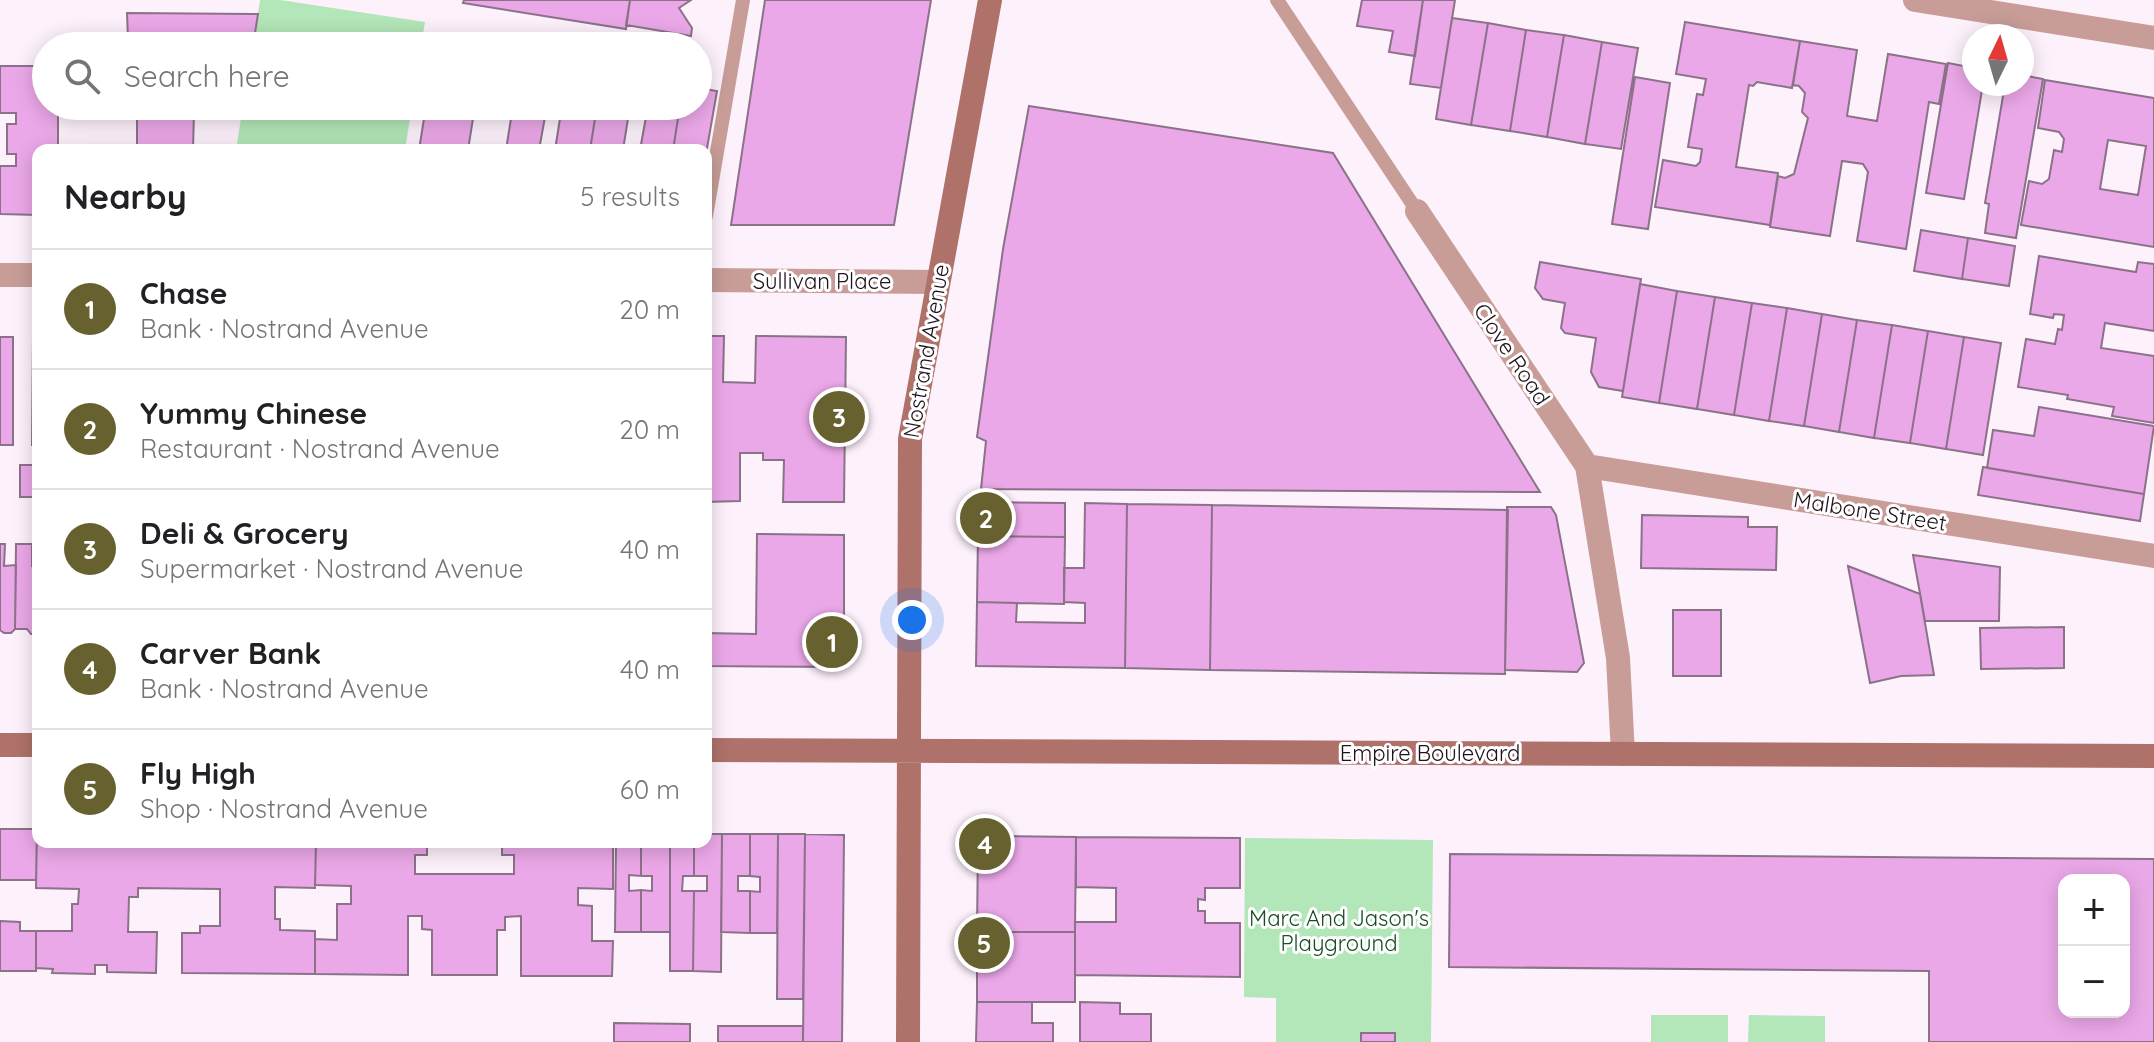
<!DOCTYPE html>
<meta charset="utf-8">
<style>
:root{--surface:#fff;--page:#f6f6f6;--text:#202124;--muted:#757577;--line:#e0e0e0;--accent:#66612e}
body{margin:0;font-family:Quicksand,sans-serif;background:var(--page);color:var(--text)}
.controls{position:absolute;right:24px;bottom:24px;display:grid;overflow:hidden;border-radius:16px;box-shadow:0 4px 20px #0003}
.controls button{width:72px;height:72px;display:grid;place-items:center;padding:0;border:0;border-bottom:2px solid var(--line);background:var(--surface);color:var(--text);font:40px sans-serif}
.compass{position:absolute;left:1962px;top:24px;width:72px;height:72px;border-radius:50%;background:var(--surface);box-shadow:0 4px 20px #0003;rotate:5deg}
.you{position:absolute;left:912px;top:620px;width:28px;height:28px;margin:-20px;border:6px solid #fff;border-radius:50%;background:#1a73e8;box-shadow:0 0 0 12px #1a73e833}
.badge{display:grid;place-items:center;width:52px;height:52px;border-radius:50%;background:var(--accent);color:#fff;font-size:26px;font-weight:700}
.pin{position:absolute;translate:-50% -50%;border:4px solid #fff;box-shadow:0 2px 8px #0006}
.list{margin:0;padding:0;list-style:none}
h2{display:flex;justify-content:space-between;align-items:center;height:104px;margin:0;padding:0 32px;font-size:34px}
h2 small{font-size:26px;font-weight:400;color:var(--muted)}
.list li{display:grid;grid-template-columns:52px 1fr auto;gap:24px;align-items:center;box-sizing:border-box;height:120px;padding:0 32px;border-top:2px solid var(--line)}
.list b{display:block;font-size:30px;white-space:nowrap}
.list p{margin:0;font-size:26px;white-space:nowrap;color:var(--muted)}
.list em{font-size:26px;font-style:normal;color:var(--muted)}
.icon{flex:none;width:44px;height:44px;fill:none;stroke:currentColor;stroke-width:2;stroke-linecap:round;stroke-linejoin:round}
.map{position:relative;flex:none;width:2154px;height:1042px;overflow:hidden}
.search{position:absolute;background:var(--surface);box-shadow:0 4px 20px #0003;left:32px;top:32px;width:680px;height:88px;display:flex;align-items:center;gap:20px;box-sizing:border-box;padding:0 28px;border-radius:44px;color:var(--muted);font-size:30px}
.panel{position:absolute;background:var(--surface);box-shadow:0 4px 20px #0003;left:32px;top:144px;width:680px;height:704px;border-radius:16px}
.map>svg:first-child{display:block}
.green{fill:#b3e6b8}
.building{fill:#eba8e8;stroke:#8b7289;stroke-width:2;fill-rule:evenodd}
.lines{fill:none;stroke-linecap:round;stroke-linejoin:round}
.lane{stroke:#c89d98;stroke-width:14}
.street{stroke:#c89d98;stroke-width:24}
.secondary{stroke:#af726b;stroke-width:24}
.labels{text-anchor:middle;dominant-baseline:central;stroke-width:6;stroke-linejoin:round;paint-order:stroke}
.street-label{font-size:22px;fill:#1c121b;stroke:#fff}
.park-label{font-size:22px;fill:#194c24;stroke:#fff}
</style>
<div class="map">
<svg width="2154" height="1042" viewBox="0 0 2154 1042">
<rect width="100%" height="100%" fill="#fdf1fc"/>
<path class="green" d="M260,0h20l145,22 -4,24h-168z
M243,106h169l-7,44h-169z
M1245,838l188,2 -2,202h-155v-44l-32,-1z
M1651,1015h77v27h-77z
M1749,1015l76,1v26h-77z"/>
<path class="building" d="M464,0h166l-4,29 -163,-26z
M630,0h61l-12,8 13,20 -1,8 -65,-11z
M765,0h166l-37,225h-163z
M1362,0h61l-8,56 -26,-4 4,-21 -36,-5z
M1423,0h32l-14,88 -31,-4z
M127,13l131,1 -5,32h-119v-7h-6z
M1452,18l36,5 -17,102 -35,-6z
M1685,22l115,19 -8,47 -35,-6 -4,4 -4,-1 -13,82 42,6 -8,52 -115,-18 8,-47 33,6 4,-4 2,-13 -14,-2 9,-53 6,1 3,-16 -30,-5z
M1488,23l38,7 -16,101 -39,-6z
M1526,30l38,5 -17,102 -37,-6z
M1564,35l38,7 -17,102 -38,-7z
M1800,41l57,9 -10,66 30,5 11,-67 58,10 -7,40 -10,-2 -23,147 -49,-8 11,-69 -5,-8 -21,-3 -12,75 -60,-9 8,-51 7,2 9,-4 14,-56 -6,-6 3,-19 -6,-7 -6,-1z
M1602,42l36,6 -17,101 -36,-5z
M1948,63l26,5v16h9l-19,115 -38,-6z
M0,66h46v40h45v10l-33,-3v37h-20v65l-38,-1v-48h16v-12h-9v-30h9v-11h-16z
M2022,75l21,4 -27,159 -31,-5 4,-29 -4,-1 20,-119h17z
M1635,77l35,6 -22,146 -36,-5z
M2045,80l109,18v149l-133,-22 8,-44 13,3 7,-5 5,-29 8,2 2,-13 -5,-7 -21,-4zM2108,140l38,6 -8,49 -38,-6z
M698,88l19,3 -11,63v-4h-33l7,-44h18z
M137,106h49v5h8l-1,39h-56z
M426,106h49l-7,44h-49z
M513,106h34l-8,44h-33z
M562,106h35l-7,44h-35z
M597,106h33l-7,44h-33z
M648,106h32l-7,44h-33z
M1029,106l304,47 207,339 -559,-3 5,-48 -9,-4 26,-188z
M1921,230l47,8 -6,41 -48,-8z
M1968,238l47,8 -6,40 -47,-7z
M2039,256l97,16 2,-10 16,2v67l-49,-8 -4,25 53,8v67l-42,-7 2,-9 -47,-8 1,-4 -50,-8 8,-48 29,5 3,-15 4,1 2,-15 -10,-1 -1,4 -23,-4z
M1540,262l101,17 -18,112 -24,-4 -8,-15 5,-34 -31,-5 -4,-5 4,-25 -22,-4 -8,-11z
M1640,284l37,7 -18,112 -37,-6z
M1677,291l38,6 -18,112 -38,-6z
M1715,297l37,6 -18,112 -37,-6z
M1752,303l35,5 -18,113 -35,-6z
M1787,308l35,6 -18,112 -35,-5z
M1822,314l35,6 -18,112 -35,-6z
M1857,320l35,5 -18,113 -35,-6z
M1892,325l36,6 -18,112 -36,-5z
M1928,331l36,6 -18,112 -36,-6z
M706,336h18l-1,46 32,1 1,-47 90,1 -2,165h-61l1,-42h-21v-7h-23v48l-34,1z
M0,337h13v108h-13z
M33,337h5v108h-6z
M1964,337l37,6 -18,112 -37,-6z
M2039,407l115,19 -10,68 -157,-26 6,-38 41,6z
M20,465h18v32h-18z
M1983,467l161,27 -4,27 -162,-26z
M979,502l86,1v34l-87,-1z
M1085,503l42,1 -2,164 -149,-2 1,-64 40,1 -1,19 69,1v-20l-21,-1v-34h20z
M1127,504l85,1 -2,165 -85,-2z
M1212,505l296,5 -3,164 -295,-4z
M1507,507h44l5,8 28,148 -7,9 -72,-2z
M1642,515l106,2v10h29l-1,43 -135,-2z
M757,534l87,1v132l-138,-1v-33l50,1z
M978,536l87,1 -1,67 -87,-2z
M0,544h5l-1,22 12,-1 -1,64 -4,4h-7l-4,-3z
M16,544h16v22l6,-1v69h-7l-4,-5h-12z
M1913,555l87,12 -1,54h-74z
M1848,566l72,28 14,81 -33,1 -31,7z
M1673,610h48v66h-48z
M2064,627v41l-83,1 -1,-41z
M0,829h37l-1,51h-36z
M37,829l1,13h278l-1,46 -40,-1v32h5v11l35,1v43l-133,-1v-40h18v-7h20v-37l-82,-1v9h-9l-1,35h29l-1,41 -49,-1v-7h-12v9l-43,-1 1,-4 -17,-1v-37h36v-27h6l1,-15 -43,-1z
M706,834h16l-1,138 -28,-1 1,-80h13v-15h-13v-34h12z
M722,834h28v42h-12v15h12v42l-29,-1z
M750,834h28l-1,99h-27v-42l10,1v-15l-10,-1z
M778,834h27l-2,165h-26z
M805,834l39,1 -2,207h-39z
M986,836l90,1 -1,95h-98l1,-89z
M1076,837l164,1v50h-35v12l-7,-1v12h7v12h35v54l-165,-2v-53h41v-34l-40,-1z
M316,842h111v13h-12v19h99v-19h-12v-13h111v47l-35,-1v17l14,1v35h21l-1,35h-91v-60l-16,1v13h-8v45h-65v-45l-10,-1v-13h-14v59l-93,-1v-35l22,1v-36h14v-18l-36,-1z
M616,842h25v34l-12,-1v16l12,-1v42h-26z
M641,842h29v90h-29v-42l11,1v-15h-11z
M670,842h24v34h-11l-1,15h12l-1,80h-23z
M1450,854l704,5v183h-225v-71l-480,-4zM2064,880h60v132h-60z
M0,921l20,1v9h16v40h-36z
M977,932h98v70h-98z
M977,1002h55v21h21v19h-77z
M1080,1002l40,1v11h31v28h-71z
M614,1023l76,1v18h-76z
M718,1026h85v16h-85z
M1361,1033h34v9h-34z"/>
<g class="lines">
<path class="lane" d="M1277,0l140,211
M706,216l37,-216"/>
<path class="street" d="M1915,0l239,38
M1417,211l170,255 31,192 5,96
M0,275h38
M706,280l232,2
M1587,466l567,90"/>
<path class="secondary" d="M0,745h38
M706,750l1448,6
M908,1042l2,-603 80,-439"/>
</g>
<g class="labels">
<g class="street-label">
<text x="822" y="281">Sullivan Place</text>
<text transform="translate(926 351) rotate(-80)">Nostrand Avenue</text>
<text transform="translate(1512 354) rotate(56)">Clove Road</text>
<text transform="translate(1870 511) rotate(9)">Malbone Street</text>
<text x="1430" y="753">Empire Boulevard</text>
</g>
<g class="park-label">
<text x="1339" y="918">Marc And Jason's<tspan x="1339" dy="25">Playground</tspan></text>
</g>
</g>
</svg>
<div class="controls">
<button>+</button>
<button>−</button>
</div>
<svg class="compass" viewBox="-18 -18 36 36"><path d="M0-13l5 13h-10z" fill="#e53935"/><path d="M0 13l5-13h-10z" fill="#757577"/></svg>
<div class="you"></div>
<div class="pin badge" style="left:832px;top:642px">1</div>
<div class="pin badge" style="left:986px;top:518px">2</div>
<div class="pin badge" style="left:839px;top:417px">3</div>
<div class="pin badge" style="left:985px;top:844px">4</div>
<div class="pin badge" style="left:984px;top:943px">5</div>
<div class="search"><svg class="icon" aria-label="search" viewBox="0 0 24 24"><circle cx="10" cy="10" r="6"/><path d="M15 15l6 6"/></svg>Search here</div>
<section class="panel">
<h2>Nearby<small>5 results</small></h2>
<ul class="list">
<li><span class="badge">1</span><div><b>Chase</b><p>Bank · Nostrand Avenue</p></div><em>20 m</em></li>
<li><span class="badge">2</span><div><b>Yummy Chinese</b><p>Restaurant · Nostrand Avenue</p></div><em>20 m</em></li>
<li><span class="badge">3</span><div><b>Deli &amp; Grocery</b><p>Supermarket · Nostrand Avenue</p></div><em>40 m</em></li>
<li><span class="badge">4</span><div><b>Carver Bank</b><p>Bank · Nostrand Avenue</p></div><em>40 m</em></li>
<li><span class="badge">5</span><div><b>Fly High</b><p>Shop · Nostrand Avenue</p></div><em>60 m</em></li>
</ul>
</section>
</div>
